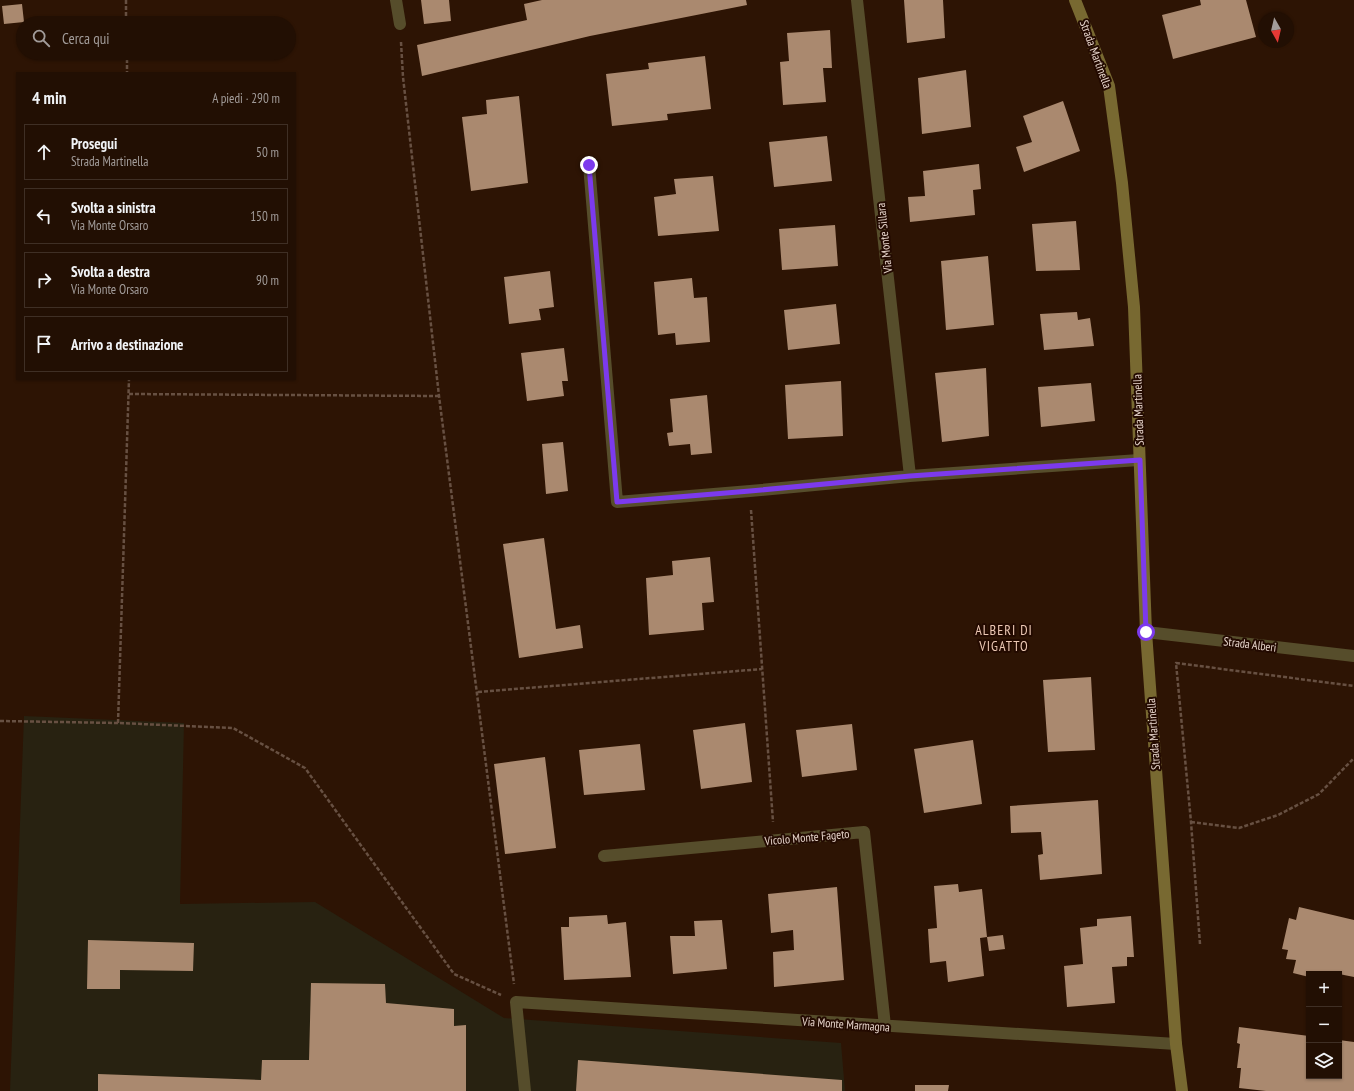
<!DOCTYPE html>
<html lang="it">
<meta charset="utf-8">
<style>
:root{--surface:#220f03;--page:#2e1d12;--text:#f1f3f6;--muted:#a29c9a;--line:#3f2f25}
body{margin:0;font-family:"PT Sans Narrow",sans-serif;background:var(--page);color:var(--text)}
.controls{position:absolute;right:12px;bottom:12px;display:grid;overflow:hidden;border-radius:0px;box-shadow:0 1px 3px #0004}
.controls button{width:36px;height:36px;display:grid;place-items:center;padding:0;border:0;border-bottom:1px solid var(--line);background:var(--surface);color:var(--text);font:20px sans-serif}
.compass{position:absolute;left:1258px;top:12px;width:36px;height:36px;border-radius:50%;background:var(--surface);box-shadow:0 1px 3px #0004;rotate:172deg}
.stop{position:absolute;width:12px;height:12px;margin:-9px;border:3px solid #7c3aed;border-radius:50%;background:#fff}
.stop.end{background:#7c3aed;border-color:#fff;box-shadow:0 1px 4px #0008}
.list{margin:0;padding:0;list-style:none}
h2{display:flex;justify-content:space-between;align-items:center;height:52px;margin:0;padding:0 16px;font-size:17px}
h2 small{font-size:13px;font-weight:400;color:var(--muted)}
.list li{display:grid;grid-template-columns:26px 1fr auto;gap:12px;align-items:center;box-sizing:border-box;height:56px;margin:0 8px 8px;padding:0 8px;border:1px solid var(--line);border-radius:0px}
.list b{display:block;font-size:15px;white-space:nowrap}
.list p{margin:0;font-size:13px;white-space:nowrap;color:var(--muted)}
.list em{font-size:13px;font-style:normal;color:var(--muted)}
.icon{flex:none;width:22px;height:22px;fill:none;stroke:currentColor;stroke-width:2;stroke-linecap:round;stroke-linejoin:round}
.map{position:relative;flex:none;width:1354px;height:1091px;overflow:hidden}
.search{position:absolute;background:var(--surface);box-shadow:0 1px 3px #0004;left:16px;top:16px;width:280px;height:44px;display:flex;align-items:center;gap:10px;box-sizing:border-box;padding:0 14px;border-radius:22px;color:var(--muted);font-size:15px}
.panel{position:absolute;background:var(--surface);box-shadow:0 1px 3px #0004;left:16px;top:72px;width:280px;height:308px;border-radius:0px}
.map>svg:first-child{display:block}
.industrial{fill:#282211}
.building{fill:#aa896f}
.lines{fill:none;stroke-linecap:round;stroke-linejoin:round}
.path{stroke:#675042;stroke-width:2.5;stroke-dasharray:4 2;stroke-linecap:butt}
.street{stroke:#564d2b;stroke-width:12}
.secondary{stroke:#786931;stroke-width:12}
.route{stroke:#7c3aed;stroke-width:5}
.labels{text-anchor:middle;dominant-baseline:central;stroke-width:4;stroke-linejoin:round;paint-order:stroke}
.street-label{font-size:12px;fill:#e7d5cb;stroke:#230a00}
.quarter-label{font-size:14px;letter-spacing:1px;fill:#ecc8b4;stroke:#230a00}
</style>
<div class="map">
<svg width="1354" height="1091" viewBox="0 0 1354 1091">
<rect width="100%" height="100%" fill="#2d1404"/>
<path class="industrial" d="M24,716l160,7 -4,181 135,-2 189,116 337,25 4,48h-835z"/>
<path class="building" d="M421,0h28l2,21 -27,3z
M542,0h204l1,5 -157,31 -168,40 -5,-31 110,-25 -3,-16z
M904,0h39l2,38 -38,5z
M1200,0h46l10,37 -83,22 -11,-44 39,-10z
M22,4l2,18 -20,2 -2,-18z
M830,30l2,38h-9l3,34 -43,3 -3,-43 9,-1 -2,-28z
M705,56l6,53 -44,5 1,6 -56,6 -6,-52 43,-5 -1,-6z
M966,70l5,57 -49,7 -4,-56z
M519,96l9,87 -57,8 -9,-74 25,-3 -1,-14z
M1063,101l17,50 -56,21 -8,-25 16,-5 -9,-26z
M827,136l5,45 -58,6 -5,-45z
M979,164l2,25 -8,1 2,25 -65,7 -2,-25 17,-1 -2,-25z
M713,176l6,55 -61,5 -4,-39 22,-3 -2,-15z
M1076,221l4,49 -44,1 -4,-47z
M835,225l3,41 -56,4 -3,-41z
M988,256l6,69 -48,5 -5,-69z
M550,271l4,36 -15,2 2,11 -32,4 -5,-47z
M692,278l2,20 13,-1 3,45 -34,3 -1,-12 -17,2 -4,-53z
M836,304l4,40 -52,6 -4,-40z
M1077,312l1,8 12,-2 4,28 -50,4 -4,-36z
M564,348l4,33h-6l2,15 -37,5 -6,-48z
M986,368l3,68 -47,6 -7,-69z
M841,381l2,55 -55,3 -3,-54z
M1091,383l4,38 -54,6 -3,-40z
M707,395l5,58 -21,2 -1,-11 -21,2 -2,-13 6,-1 -3,-33z
M563,442l5,49 -22,3 -4,-50z
M544,538l12,91 24,-4 3,23 -64,10 -16,-114z
M710,557l4,45 -12,1 2,27 -55,5 -3,-57 27,-3 -1,-14z
M1091,677l4,73 -47,2 -5,-72z
M745,723l7,59 -51,7 -8,-59z
M852,724l5,46 -55,7 -6,-47z
M973,740l9,64 -58,9 -10,-64z
M640,744l5,46 -61,5 -5,-45z
M545,757l11,91 -51,6 -11,-90z
M1098,800l4,74 -62,6 -2,-25 5,-1 -2,-22 -30,1 -1,-27z
M958,884l1,8 23,-3 5,48 16,-2 2,14 -16,2 -2,-14 -7,1 4,38 -36,6 -2,-21 -16,2 -2,-34 9,-1 -3,-42z
M837,887l7,93 -70,7 -1,-35 21,-2 -1,-20 -22,3 -3,-39z
M1299,907l55,13v57l-15,-3h-30v3l-16,-4 3,-13 -10,-1 2,-9 -6,-1 7,-31 7,2z
M607,915l1,9 18,-2 5,55 -67,3 -3,-53h8v-10z
M1131,916l3,41h-7v9l-15,1 3,36 -48,4 -3,-41 19,-2 -3,-36 17,-2v-7z
M722,920l5,49 -54,5 -3,-38h25l-1,-15z
M88,940l106,3 -1,28 -73,-1v19h-33z
M311,983l74,1 1,19 68,6v17l12,-1v66h-368v-17l163,6 1,-20h47z
M1239,1027l70,9v40h30v-36l15,2v49h-88l-27,-3 2,-20h-4l3,-24 -3,-1z
M578,1060l264,20v11h-266z
M915,1085h34l-1,6h-33z"/>
<g class="lines">
<path class="path" d="M126,0v23
M401,42l2,35 36,319 75,588
M127,53v20
M129,394l310,2
M751,510l22,312
M478,692l284,-23
M0,721l118,2 115,5 72,40 149,206 47,21
M118,723l11,-344
M1191,822l48,6 39,-13 41,-21 35,-36
M1200,944l-9,-122 -15,-159 178,23"/>
<path class="street" d="M396,0l4,24
M857,0l53,476
M589,165l28,337 133,-11 160,-15 229,-16
M1146,632l208,24
M604,856l260,-24 21,194
M525,1091l-9,-89 660,42"/>
<path class="secondary" d="M1075,0l34,86 13,97 12,124 12,325 30,412 6,47"/>
</g>
<g class="lines">
<path class="route" d="M589,165l28,337 133,-11 160,-15 230,-16 6,172"/>
</g>
<g class="labels">
<g class="street-label">
<text transform="translate(1096 54) rotate(70)">Strada Martinella</text>
<text transform="translate(884 238) rotate(-96)">Via Monte Sillara</text>
<text transform="translate(1138 410) rotate(-92)">Strada Martinella</text>
<text transform="translate(1250 644) rotate(7)">Strada Alberi</text>
<text transform="translate(1153 734) rotate(-94)">Strada Martinella</text>
<text transform="translate(807 837) rotate(-5)">Vicolo Monte Fageto</text>
<text transform="translate(846 1024) rotate(4)">Via Monte Marmagna</text>
</g>
<g class="quarter-label">
<text x="1004" y="630">ALBERI DI<tspan x="1004" dy="16">VIGATTO</tspan></text>
</g>
</g>
</svg>
<div class="controls">
<button>+</button>
<button>−</button>
<button><svg class="icon" aria-label="layers" viewBox="0 0 24 24"><path d="M12 4l9 5-9 5-9-5zM3 14l9 5 9-5"/></svg></button>
</div>
<svg class="compass" viewBox="-18 -18 36 36"><path d="M0-13l5 13h-10z" fill="#e53935"/><path d="M0 13l5-13h-10z" fill="#a29c9a"/></svg>
<div class="stop" style="left:1146px;top:632px"></div>
<div class="stop end" style="left:589px;top:165px"></div>
<div class="search"><svg class="icon" aria-label="search" viewBox="0 0 24 24"><circle cx="10" cy="10" r="6"/><path d="M15 15l6 6"/></svg>Cerca qui</div>
<section class="panel">
<h2>4 min<small>A piedi · 290 m</small></h2>
<ul class="list">
<li><svg class="icon" aria-label="ahead" viewBox="0 0 24 24"><path d="M12 20V5M6 11l6-6 6 6"/></svg><div><b>Prosegui</b><p>Strada Martinella</p></div><em>50 m</em></li>
<li><svg class="icon" aria-label="left" viewBox="0 0 24 24"><path d="M17 20v-9H6M10 6l-5 5 5 5"/></svg><div><b>Svolta a sinistra</b><p>Via Monte Orsaro</p></div><em>150 m</em></li>
<li><svg class="icon" aria-label="right" viewBox="0 0 24 24"><path d="M7 20v-9h11M14 6l5 5-5 5"/></svg><div><b>Svolta a destra</b><p>Via Monte Orsaro</p></div><em>90 m</em></li>
<li><svg class="icon" aria-label="arrive" viewBox="0 0 24 24"><path d="M6 21V4h12l-3 4 3 4H6"/></svg><div><b>Arrivo a destinazione</b></div></li>
</ul>
</section>
</div>
